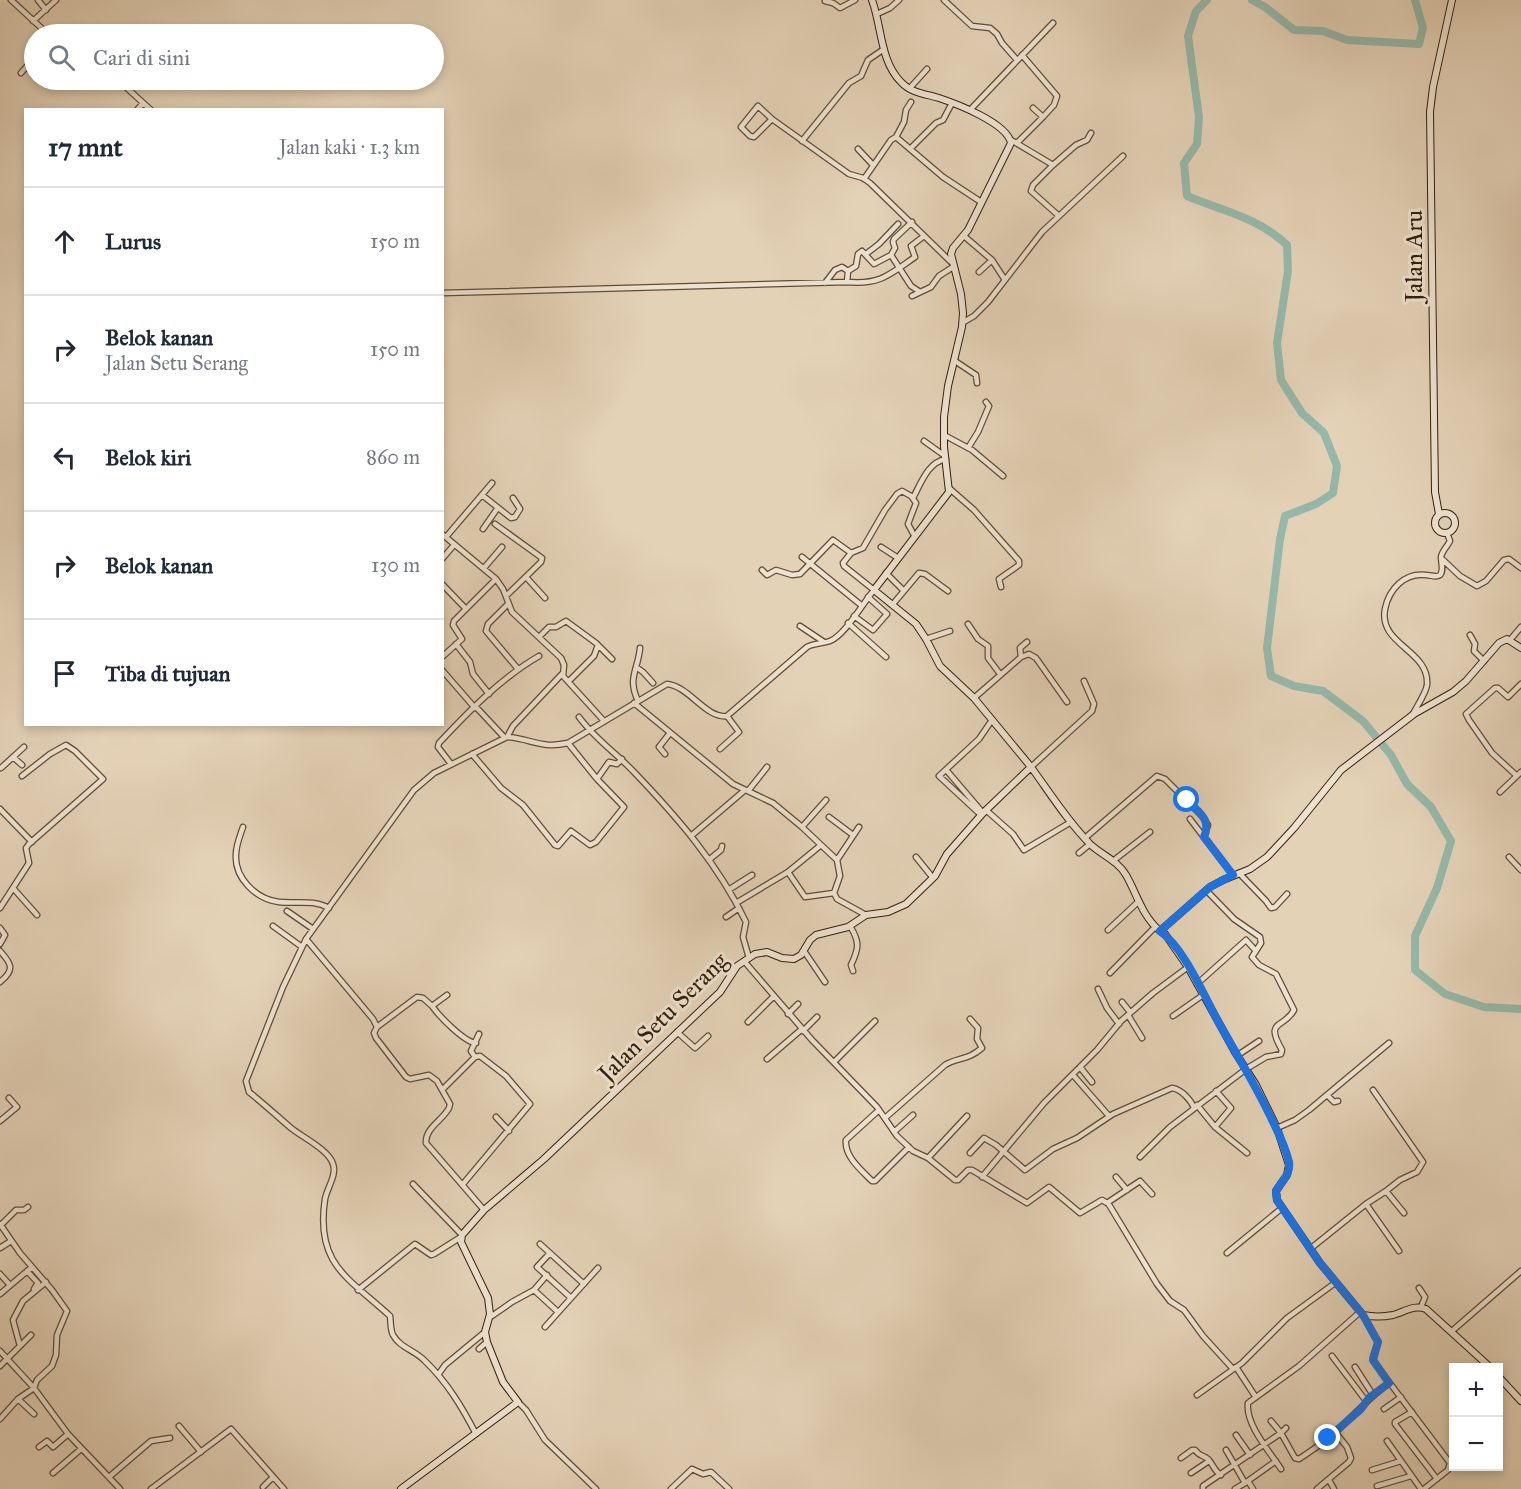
<!DOCTYPE html>
<html lang="id">
<meta charset="utf-8">
<style>
:root{--surface:#fff;--page:#f2f2f3;--text:#1f2937;--muted:#747a83;--line:#e0e1e3}
body{margin:0;font-family:"IM FELL Great Primer",serif;background:var(--page);color:var(--text)}
.controls{position:absolute;right:18px;bottom:18px;display:grid;overflow:hidden;border-radius:0px;box-shadow:0 3px 9px #0003}
.controls button{width:54px;height:54px;display:grid;place-items:center;padding:0;border:0;border-bottom:2px solid var(--line);background:var(--surface);color:var(--text);font:30px sans-serif}
.stop{position:absolute;width:18px;height:18px;margin:-14px;border:4px solid #1a73e8;border-radius:50%;background:#fff}
.stop.end{background:#1a73e8;border-color:#fff;box-shadow:0 2px 6px #0008}
.list{margin:0;padding:0;list-style:none}
h2{display:flex;justify-content:space-between;align-items:center;height:78px;margin:0;padding:0 24px;font-size:26px}
h2 small{font-size:20px;font-weight:400;color:var(--muted)}
.list li{display:grid;grid-template-columns:39px 1fr auto;gap:18px;align-items:center;box-sizing:border-box;height:108px;padding:0 24px;border-top:2px solid var(--line)}
.list b{display:block;font-size:22px;white-space:nowrap}
.list p{margin:0;font-size:20px;white-space:nowrap;color:var(--muted)}
.list em{font-size:20px;font-style:normal;color:var(--muted)}
.icon{flex:none;width:33px;height:33px;fill:none;stroke:currentColor;stroke-width:2;stroke-linecap:round;stroke-linejoin:round}
.map{position:relative;flex:none;width:1521px;height:1489px;overflow:hidden}
.search{position:absolute;background:var(--surface);box-shadow:0 3px 9px #0003;left:24px;top:24px;width:420px;height:66px;display:flex;align-items:center;gap:15px;box-sizing:border-box;padding:0 21px;border-radius:33px;color:var(--muted);font-size:22px}
.panel{position:absolute;background:var(--surface);box-shadow:0 3px 9px #0003;left:24px;top:108px;width:420px;height:618px;border-radius:0px}
.map>svg:first-child{display:block}
.lines{fill:none;stroke-linecap:round;stroke-linejoin:round}
.river{stroke:#96b8aa;stroke-width:8}
.street-casing{stroke:#5e4c38;stroke-width:7}
.secondary-casing{stroke:#32200d;stroke-width:8}
.street{stroke:#ede2d0;stroke-width:4.5}
.secondary{stroke:#ede2d0;stroke-width:6}
.route{stroke:#1a73e8;stroke-width:8}
.labels{text-anchor:middle;dominant-baseline:central;stroke-width:6;stroke-linejoin:round;paint-order:stroke}
.street-label{font-size:24px;fill:#32200d;stroke:#ede2d0}
</style>
<div class="map">
<svg width="1521" height="1489" viewBox="0 0 1521 1489">
<rect width="100%" height="100%" fill="#e4d2b7"/>
<filter id="stains"><feTurbulence type="fractalNoise" baseFrequency=".00333" numOctaves="4"/><feColorMatrix values="0 0 0 0 .2 0 0 0 0 .09 0 0 0 0 .02 0 0 0 .5 -.17"/></filter>
<radialGradient id="worn" r=".72"><stop offset=".6" stop-color="#630" stop-opacity="0"/><stop offset="1" stop-color="#630" stop-opacity=".3"/></radialGradient>
<g class="lines">
<path class="river" d="M1207,0l-11,11 -8,25 11,81 -2,27 -13,19 3,33c36,15 70,21 100,49l1,26 -11,72 4,37 21,33 22,20 13,33 -4,27 -17,11 -31,12 -5,23 -13,109 4,28 23,10 29,5 40,30 28,34 16,29 24,23 20,34 -14,47 -22,48v34l30,24 39,13 37,2
M1252,0l13,7 29,23 29,1 24,9 72,4 4,-16 -8,-28"/>
<defs>
<path id="street" d="M11,0l37,34
M38,0l8,10
M944,0l28,26 18,2 7,6 5,9 15,17
M825,1l8,2 7,5 15,-8
M877,14l13,-6 9,-8
M33,21l23,-21
M55,34l10,-4 6,4
M1022,55l35,41 -3,9 -11,12
M21,73l13,-15
M118,80l33,30
M126,87l8,-7
M909,89l18,-20
M137,110l6,-7
M970,110l83,-87
M772,119l-14,-13 -17,21 9,9 4,1 18,-18 77,55 14,4 7,5 81,79
M896,137l8,-15 2,-12 5,-8
M1011,140l42,25 -20,20 -2,6 28,25
M802,141l47,-58 12,-7 7,-16 16,-11
M1017,143l26,-26 -10,-9
M858,149l15,16
M910,149l26,-26 7,-3 9,-17
M1053,165l23,-20 11,-5 4,-7
M864,179l27,-39 5,-3 47,40 38,25
M964,236l28,24 -13,12
M866,254l13,-10 19,-20
M891,255l20,31 9,6
M992,260l13,20
M848,271l8,-5 2,-12 4,-3 12,13 17,-9 4,-7 -2,-6 1,-3 18,-17
M825,283l10,-13 7,-3 6,4 -1,11
M442,293l405,-11c33,3 42,-7 68,-25l-4,-11 13,-10
M912,296l19,-9 8,-11 14,-9
M962,323l12,-7 14,-14 54,-70 81,-76
M955,361l21,14 1,8
M944,435l28,15 31,26
M924,441l21,15
M968,448l10,-16 11,-26 -3,-4
M950,489l24,21 45,51v4l-20,14 2,8
M482,495l29,23 4,-1 5,-8 -7,-11
M913,498c8,-15 15,-36 33,-39
M495,524l47,34 -1,4 -35,34
M483,529l14,-20
M442,534l54,45 7,10 9,23 49,46 3,7 -1,11 41,45
M446,537l46,-54
M881,547l17,11
M802,557l59,48
M442,559l12,-14
M1442,559l18,17 17,10 9,-5 18,-21 5,-1 12,9
M484,568l18,-21
M762,570l5,5 9,-5 16,5 8,-1 33,-34 18,13
M886,573l18,18
M526,577l19,21
M442,584l24,25
M508,604l-20,20 -2,7 32,38
M893,604l26,-31 6,1 23,17
M854,616l19,14 14,-16 -19,-17
M848,623l38,34
M968,624l10,15 10,7v12l12,16
M800,626l24,16
M1470,635l5,9 -1,7 10,10
M539,637l10,-10h7l10,-6 30,22 16,16
M926,639l24,-8
M1510,640l11,-13
M456,644l14,18 3,12 16,20
M442,657l20,-18 -9,-14 1,-4 42,-42
M1021,657l-1,-9 7,-6
M636,667l7,5 10,11
M442,670l33,38
M569,681l25,-25 4,-11
M974,698l47,-41 8,-3 7,4 31,44
M638,701c-11,-23 0,-31 2,-53
M634,703l99,81 40,19 29,24 35,33
M476,707l28,30
M1413,714c4,-8 13,-21 14,-29 3,-35 -49,-40 -42,-76 4,-20 20,-37 41,-34 5,0 10,3 14,0 4,-4 1,-13 1,-18 1,-6 6,-10 9,-16l-3,-8
M579,717c15,21 37,36 55,55 44,46 84,92 112,150l-3,15 6,21
M507,737l6,-11 49,-52
M720,749l19,-17 -12,-16
M472,754l29,34 22,17 32,40 3,1 13,-15 19,14 6,-3 28,-35 -27,-28 -29,-36
M665,754l-6,-7 11,-14
M13,757l9,8
M451,764l-13,-17 1,-4c29,-31 62,-65 100,-87
M1031,767l61,-56 2,-7 -10,-23
M1,768l23,-21
M948,772l35,41
M1517,776l-25,-23 -23,-33 -3,-6 29,-26h3l10,9 13,-13
M597,779l12,-17 8,2 5,-5
M748,791l19,-24
M1500,792l21,-20
M0,809l32,33
M986,810l27,24 11,16 47,-28
M981,815l-42,-39 40,-37 13,-19
M829,817l24,18
M1190,819l43,56
M243,827c-3,9 -7,18 -7,27 -2,24 20,45 43,48 17,2 34,-3 50,6
M802,827l24,-27
M691,836l54,-46
M1085,838l72,-62 8,3 38,38 5,8 -4,11
M1079,853l11,-9
M916,857l17,21
M1509,857l12,13
M710,859l11,-9 1,-4
M1113,861l37,-29
M788,872l17,25 29,-4 3,6 29,16
M1239,873l27,28 5,7 4,-1 12,-13
M13,888l24,27
M730,889l22,-14
M834,893l6,-17 -3,-16 22,-33
M736,903l52,-31 33,-27
M0,908l29,-45 -3,-15 3,-4 74,-65 -28,-28 -9,-6 -16,9 -28,22
M287,911l26,18
M726,917l13,-9
M273,926l29,21
M850,926c10,16 9,22 1,39l2,6
M0,928l5,7 -5,9
M1108,930l30,-28
M306,939l67,80 4,8 -3,6 2,5 30,39 4,2 19,-4 8,6 13,23 -1,4c-6,12 -24,20 -23,35l58,67
M0,951c12,13 15,19 0,31
M804,951l21,31
M744,961l68,79 65,67 20,29 16,15 15,7 27,22h3l10,-10h4l55,33 22,-16 31,26 22,-13 5,3 33,-22 12,13
M1110,973l45,-46
M1197,984l49,-44 9,10
M1098,989l9,19 12,16
M1122,1002l8,10
M432,1006c7,10 32,36 44,37
M788,1014l10,-10
M1128,1015l14,23
M1173,1016l30,-21
M748,1022l25,-25
M377,1027l40,-30 6,1 9,8 15,-11
M803,1031l14,-14
M677,1032l18,16 13,-12
M1238,1055l21,-14
M475,1057l-4,-6 8,-17
M767,1059l35,-30
M834,1062l41,-41
M1080,1067l12,15
M1073,1075l36,41
M442,1090l33,-33 5,-1 26,20 24,28 -67,80
M1373,1090l50,72 -6,10 -17,8 -14,11
M1328,1096l6,6 4,-1
M1197,1105l18,22 32,26
M879,1110l-33,30c-2,16 15,30 26,41h3l34,-34
M496,1117l13,14
M885,1118l60,-53c13,-8 22,-4 37,-17l-5,-9 1,-11 -8,-9
M0,1121l17,-14 -8,-9
M1215,1127l16,-19 -15,-17
M1277,1128l18,-8 14,-10 80,-67
M894,1132l19,-17
M970,1153l14,-15 12,7 29,25 28,-21 24,-11 36,-24 59,-26c9,1 19,12 22,20
M1140,1157l30,-30 76,-58 20,-12 15,-3 1,-4c-18,-31 2,-21 12,-40l-18,-36 -17,-9 -7,-8 9,-14 -1,-6 -26,-18 -28,-29
M928,1158l39,-42
M982,1177l62,-74 53,-53 24,-29 32,-28 35,-26
M1116,1177l11,13
M413,1184l49,51
M1108,1203l49,81 13,17 14,9 19,26 30,33
M1366,1204l33,47
M0,1224l20,29 32,37 15,21 -10,24 -1,20 -4,11 -15,14 -3,8 -16,11 -18,20
M1,1225l15,-15h8l4,-3
M540,1244l44,40
M0,1248l11,-7
M1310,1249l56,-45 20,-13 18,22
M550,1253l-13,14 34,31
M1227,1253l55,-45
M27,1271l11,12 -4,6
M0,1274l10,11
M1419,1288l6,9 -4,10
M358,1290l57,-46 16,11 3,-1 27,-17
M534,1290l24,22
M0,1294l32,-27
M1363,1315l15,27 -5,15 1,5 76,101 -2,7 -24,19
M489,1318l23,-16 22,-12 13,-15
M545,1327l53,-59
M1452,1331l69,-60
M20,1346l-7,-26 10,-19 23,-19
M479,1349l8,-7
M0,1351l34,37 34,46 52,55
M1332,1356l34,45
M0,1366l31,-31
M1236,1367l19,29
M1355,1367l18,28
M438,1375l7,-10 40,-33
M1197,1395l45,-32 45,-45 48,-35
M18,1399l16,15
M518,1402l8,8 19,30 51,49
M1384,1409l17,-12
M1412,1412l-17,10v2l42,55
M1271,1421l10,12 5,-5
M179,1426l22,26
M476,1434c-14,-27 -29,-52 -51,-73 -10,-11 -25,-13 -32,-26 -3,-6 -2,-13 -3,-19 -41,-38 -75,-51 -65,-117 2,-11 12,-24 8,-35 -4,-14 -31,-27 -42,-36 -14,-12 -27,-24 -42,-36l-3,-11 37,-94 23,-48 108,-149 20,-17 73,-36c25,2 34,12 61,6l99,-59c22,2 39,35 60,32l80,-69c7,-4 15,-3 23,-6 15,-6 33,-38 44,-51l-30,-24 -1,-3 8,-10 12,-5 22,-38 12,-16 5,-3 9,5 5,7 -8,21 7,13
M1236,1435l14,20
M1387,1441l34,48
M39,1447l8,-6 6,6 15,-13
M1226,1450l19,33 31,-22
M1181,1458l11,-8h3c4,6 8,5 13,9 5,5 6,12 13,16
M1281,1469c-11,-17 -36,-45 -33,-66l51,-37 61,-54
M1372,1470l29,-9
M53,1473l28,-24
M1191,1473l18,-12
M109,1477l42,-36 19,-3
M1329,1480l5,9
M1248,1481l5,8
M1377,1486l34,-10
M263,1487l10,-10
M151,1489l80,-60 53,60
M671,1489l21,-20 11,5 8,-2 18,17
M1203,1489v-3l78,-53 14,25 4,1c12,-8 24,-16 35,-25 18,-18 34,-35 55,-51
M1235,1489l10,-6
M1317,1489l32,-27 2,-4 -4,-11 -12,-15"/>
<path id="secondary" d="M872,0c10,27 8,61 29,82 10,11 25,12 38,16 18,6 68,25 72,45l-43,87 -15,18 -2,6 10,40 2,19 -1,14 -14,59 -4,31v30l5,45 -75,98 42,34 10,15 14,27 34,32 57,69
M1435 523a10 10 0 1 1 20 0a10 10 0 1 1-20 0Z
M1439,514l-4,-22 -5,-380 3,-25 19,-87
M1160,931l5,3 23,33 47,85 21,33 21,43 12,37 -2,10 -11,16 1,9 43,63 43,52c10,2 20,2 30,0 11,-3 22,-11 33,-6l65,59
M1498,1376l23,25
M401,1489l117,-87 -15,-20 -16,-40 -2,-10 5,-18 -2,-16 -27,-56 1,-7 22,-25 60,-51 176,-167 17,-26 18,-12 12,-2 15,6 12,1 7,-4 9,-15 6,-5 32,-8 18,-12 22,-3 18,-8 29,-28 12,-22 36,-41 48,-46c19,26 37,55 60,78 11,10 27,16 35,30 11,19 16,41 34,56l50,-44 13,-7 27,-11 17,-12 27,-29 47,-58 73,-56 39,-22 13,-11 33,-38 8,-4 14,9"/>
</defs>
<use href="#street" class="street-casing"/>
<use href="#secondary" class="secondary-casing"/>
<use href="#street" class="street"/>
<use href="#secondary" class="secondary"/>
</g>
<g class="lines">
<path class="route" d="M1187,800c11,12 25,19 17,37l29,38 -23,12 -50,44c25,18 44,65 59,92 19,34 39,66 55,101 6,12 12,25 15,38 2,13 -8,19 -13,29l1,9 43,63 43,52 15,27 -5,18 16,23 -20,15 -8,11 -33,29"/>
</g>
<g class="labels">
<g class="street-label">
<text transform="translate(1414 256) rotate(-90)">Jalan Aru</text>
<text transform="translate(663 1017) rotate(-45)">Jalan Setu Serang</text>
</g>
</g>
<rect width="100%" height="100%" filter="url(#stains)"/>
<rect width="100%" height="100%" fill="url(#worn)"/>
</svg>
<div class="controls">
<button>+</button>
<button>−</button>
</div>
<div class="stop" style="left:1187px;top:800px"></div>
<div class="stop end" style="left:1328px;top:1438px"></div>
<div class="search"><svg class="icon" aria-label="search" viewBox="0 0 24 24"><circle cx="10" cy="10" r="6"/><path d="M15 15l6 6"/></svg>Cari di sini</div>
<section class="panel">
<h2>17 mnt<small>Jalan kaki · 1.3 km</small></h2>
<ul class="list">
<li><svg class="icon" aria-label="ahead" viewBox="0 0 24 24"><path d="M12 20V5M6 11l6-6 6 6"/></svg><div><b>Lurus</b></div><em>150 m</em></li>
<li><svg class="icon" aria-label="right" viewBox="0 0 24 24"><path d="M7 20v-9h11M14 6l5 5-5 5"/></svg><div><b>Belok kanan</b><p>Jalan Setu Serang</p></div><em>150 m</em></li>
<li><svg class="icon" aria-label="left" viewBox="0 0 24 24"><path d="M17 20v-9H6M10 6l-5 5 5 5"/></svg><div><b>Belok kiri</b></div><em>860 m</em></li>
<li><svg class="icon" aria-label="right" viewBox="0 0 24 24"><path d="M7 20v-9h11M14 6l5 5-5 5"/></svg><div><b>Belok kanan</b></div><em>130 m</em></li>
<li><svg class="icon" aria-label="arrive" viewBox="0 0 24 24"><path d="M6 21V4h12l-3 4 3 4H6"/></svg><div><b>Tiba di tujuan</b></div></li>
</ul>
</section>
</div>
